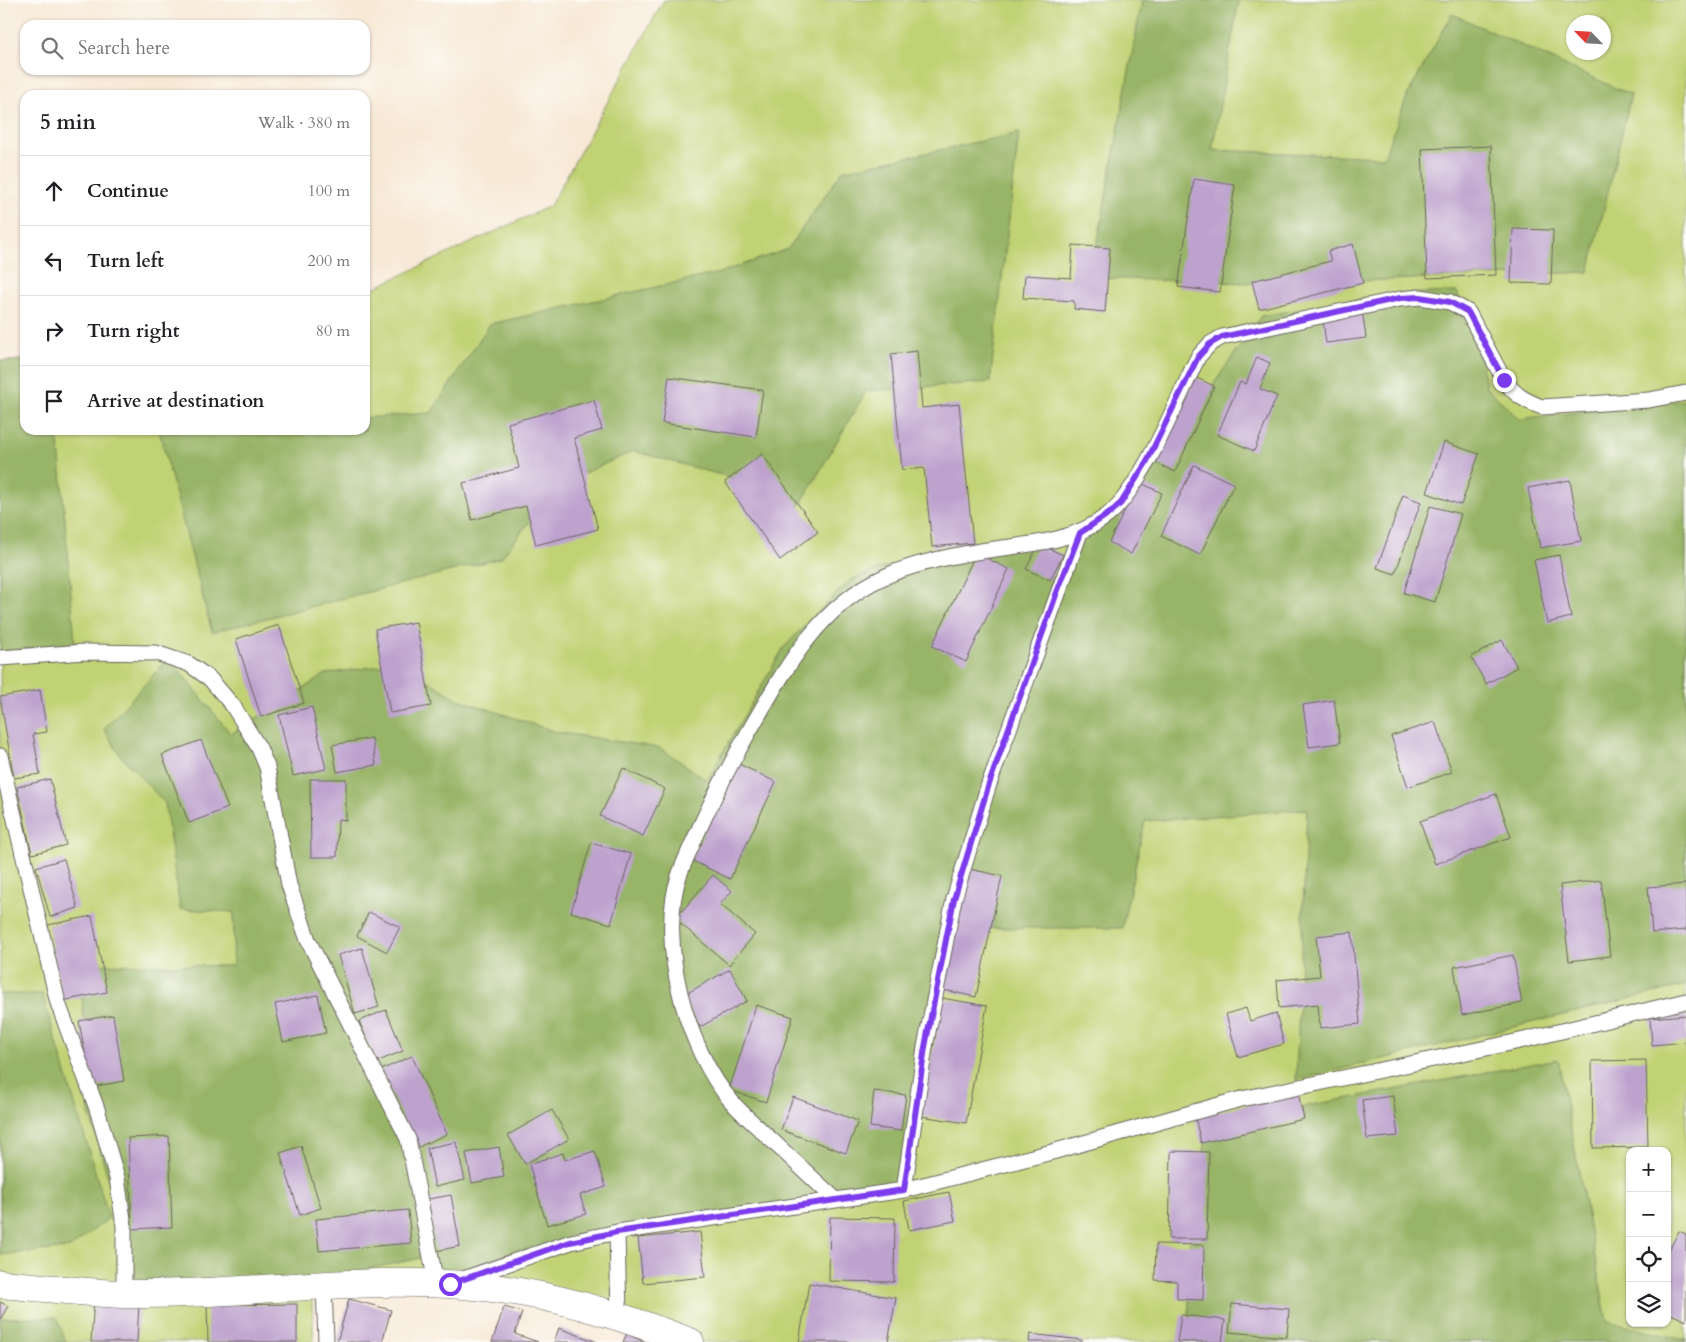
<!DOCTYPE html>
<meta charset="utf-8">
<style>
:root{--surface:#fff;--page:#f2f2f2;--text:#202124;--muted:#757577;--line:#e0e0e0}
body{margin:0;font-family:Cardo,serif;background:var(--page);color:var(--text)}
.controls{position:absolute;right:15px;bottom:15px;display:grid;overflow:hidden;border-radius:10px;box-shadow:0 1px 4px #0004}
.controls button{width:45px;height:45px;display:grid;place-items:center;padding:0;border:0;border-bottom:1px solid var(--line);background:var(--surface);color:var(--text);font:25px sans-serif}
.compass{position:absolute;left:1566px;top:15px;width:45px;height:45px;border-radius:50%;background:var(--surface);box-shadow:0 1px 4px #0004;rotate:295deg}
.stop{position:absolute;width:15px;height:15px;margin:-11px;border:4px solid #7c3aed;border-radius:50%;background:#fff}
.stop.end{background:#7c3aed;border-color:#fff;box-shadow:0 1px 5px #0008}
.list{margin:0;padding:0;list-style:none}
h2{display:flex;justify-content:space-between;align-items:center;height:65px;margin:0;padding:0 20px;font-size:21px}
h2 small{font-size:16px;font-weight:400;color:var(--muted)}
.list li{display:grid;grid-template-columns:32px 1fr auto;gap:15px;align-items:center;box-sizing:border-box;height:70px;padding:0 20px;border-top:1px solid var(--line)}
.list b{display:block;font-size:19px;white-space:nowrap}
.list em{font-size:16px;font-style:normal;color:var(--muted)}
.icon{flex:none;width:28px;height:28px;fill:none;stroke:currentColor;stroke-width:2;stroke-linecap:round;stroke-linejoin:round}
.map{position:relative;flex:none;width:1686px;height:1342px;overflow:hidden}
.search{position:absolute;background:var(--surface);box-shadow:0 1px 4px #0004;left:20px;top:20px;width:350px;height:55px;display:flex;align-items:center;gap:12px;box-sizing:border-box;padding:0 18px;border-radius:15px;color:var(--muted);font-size:19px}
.panel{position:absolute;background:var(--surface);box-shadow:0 1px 4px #0004;left:20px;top:90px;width:350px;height:345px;border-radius:15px}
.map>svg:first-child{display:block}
.green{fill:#c1d274;stroke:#6e7748;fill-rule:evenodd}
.forest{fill:#98b466;stroke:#5a6841}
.building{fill:#bda2ce}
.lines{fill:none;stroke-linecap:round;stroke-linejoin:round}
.service-casing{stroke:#69645d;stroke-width:17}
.minor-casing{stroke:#69645d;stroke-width:29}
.service{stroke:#fff;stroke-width:15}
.minor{stroke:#fff;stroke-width:28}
.route{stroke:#7c3aed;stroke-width:6}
</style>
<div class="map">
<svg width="1686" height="1342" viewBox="0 0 1686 1342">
<rect width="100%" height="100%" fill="#fdfcf7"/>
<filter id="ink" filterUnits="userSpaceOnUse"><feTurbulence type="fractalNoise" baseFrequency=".02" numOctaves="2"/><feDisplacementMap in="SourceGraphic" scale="10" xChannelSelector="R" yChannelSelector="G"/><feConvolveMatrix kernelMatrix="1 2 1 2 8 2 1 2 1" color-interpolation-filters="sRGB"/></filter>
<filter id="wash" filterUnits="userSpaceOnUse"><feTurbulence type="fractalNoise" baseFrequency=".0096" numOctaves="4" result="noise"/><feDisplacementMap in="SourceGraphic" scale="20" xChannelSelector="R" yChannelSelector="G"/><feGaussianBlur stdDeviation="1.12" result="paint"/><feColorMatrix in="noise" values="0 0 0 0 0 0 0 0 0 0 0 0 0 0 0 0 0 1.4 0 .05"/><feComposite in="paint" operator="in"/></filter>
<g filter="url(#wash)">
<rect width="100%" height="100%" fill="#f8e9d7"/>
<path class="green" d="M664,0h1022v1342h-1000l-137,-44 -238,-16 3,60h-314v-981l25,-1v70h340v-138l185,-86zM1574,22h30v30h-30zM1630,1151h37v172h-37z"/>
<path class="forest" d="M1142,0h97l-27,150 172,7 24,-63 44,-80 179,81 -42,177 -307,12 -191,-6z
M1019,133l-29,249 -124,9 -67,116 -34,-20 -131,-36 -75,33 -58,74 -289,74 -53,-202h206v-12l66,-5 59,-89 229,-51 69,-24 54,-78z
M1457,292l23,59 6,36 33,32 167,-19v585l-390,95 11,-271 -162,12 -23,107h-155l-18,-29 -46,284 -272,52 -117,17 -71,24 -13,-20 -119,25 -182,5 -12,-78 -28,-95 -9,-149 153,2 1,-54 -54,-3 -15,-106 -45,-48 -16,-26 65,-71 62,76 95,-60 73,-11 59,36 98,33 104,16 47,32 77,-133 66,-67 36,-13 166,-29 -1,58 44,-78 28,-4 138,-198 133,-22z
M25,360v70h29l5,16 16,198 -75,8v-291z
M0,994h42l67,224 -39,30 -70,7z
M1558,1059l49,263 79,18v2h-498l3,-135 19,-83z
M57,1317l9,25h-66v-24z"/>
<g id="blocks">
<path class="building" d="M1491,146l5,129 -69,3 -5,-129z
M1194,179l41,6 -15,107 -42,-5z
M1513,229l40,1 -2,54 -40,-1z
M1353,244l10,39 -104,26 -7,-28 79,-20 -3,-10z
M1073,245l37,3 -5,64 -31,-3v-8l-51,-3 2,-23 46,3z
M1362,310l4,28 -40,5 -4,-28z
M917,351l5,57 37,-4 14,139 -41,4 -8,-79 -22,2 -11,-116z
M1257,357l13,6 -10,26 17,7 -23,55 -37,-16 23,-53 6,2z
M669,377l94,13 -7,47 -94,-14z
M1195,377l19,9 -39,86 -19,-9z
M594,400l8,30 -28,8 24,91 -62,16 -10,-39 -54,14 -9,-37 56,-15 -11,-45z
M1444,442l35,12 -18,51 -34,-12z
M762,454l56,78 -38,28 -55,-78z
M1194,465l40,19 -34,71 -39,-19z
M1570,480l11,61 -41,7 -12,-60z
M1139,482l23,11 -31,61 -22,-12z
M1403,495l18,7 -26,72 -18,-6z
M1430,506l31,8 -26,88 -31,-9z
M1039,544l24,11 -13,25 -24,-11z
M976,553l33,16 -43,93 -34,-16z
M1559,555l12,62 -24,6 -13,-63z
M416,622l15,84 -41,7 -15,-84z
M279,625l25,78 -43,14 -25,-78z
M1502,640l15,27 -31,17 -15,-27z
M40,690l7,42 -14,2 7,40 -26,4 -14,-81z
M1334,700l6,43 -31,4 -6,-42z
M312,707l14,62 -33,7 -14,-61z
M1435,722l17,50 -44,15 -17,-51z
M372,738l4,27 -39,7 -5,-27z
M201,740l27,68 -39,15 -27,-68z
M737,763l39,19 -46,97 -39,-19z
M623,768l42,21 -22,47 -43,-20z
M50,779l16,66 -34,9 -15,-67z
M310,779h36v41l-8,-1 -1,38h-26z
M1496,794l15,43 -76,27 -15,-43z
M591,843l40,11 -20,70 -40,-12z
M64,859l14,49 -28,9 -14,-50z
M965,868l37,8 -26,121 -37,-8z
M713,875l19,16 -12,13 35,30 -26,31 -54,-46z
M1601,880l9,76 -41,5 -9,-76z
M1686,884v46l-34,3 -4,-46z
M369,912l31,15 -13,25 -30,-16z
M92,916l15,76 -45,9 -14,-76z
M1352,932l8,92 -40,4 -2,-24 -39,4 -2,-28 43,-4 -4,-40z
M362,948l17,59 -24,7 -17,-59z
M1513,955l9,48 -60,12 -8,-48z
M730,969l17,32 -47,26 -18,-31z
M318,995l8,38 -43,9 -8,-38z
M942,998l45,8 -21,117 -45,-7z
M756,1005l37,12 -27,85 -37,-12z
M1246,1008l4,13 26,-8 8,31 -46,13 -12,-43z
M386,1010l17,41 -27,11 -17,-41z
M113,1015l11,66 -33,6 -12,-66z
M1686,1015v27l-34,3 -2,-27z
M412,1056l35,78 -31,14 -35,-78z
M1646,1060l2,87 -55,1 -1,-87z
M874,1091l32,4 -5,36 -31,-4z
M1298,1093l6,26 -103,24 -6,-26z
M1393,1096l5,40 -31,3 -5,-39z
M793,1097l65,24 -12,32 -65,-23z
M552,1110l17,29 -44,25 -17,-29z
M169,1136l3,91 -40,2 -4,-91z
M456,1142l9,38 -30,7 -8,-39z
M301,1146l20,62 -21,7 -20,-62z
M499,1147l5,30 -32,6 -6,-30z
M595,1151l11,36 -26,8 6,19 -39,11 -18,-61 34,-11 2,7z
M1171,1151l38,1 -2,87h-38z
M949,1192l6,29 -46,9 -5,-29z
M451,1195l9,51 -24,5 -8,-52z
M408,1210l3,33 -92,8 -3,-32z
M830,1217l65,1 -1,64 -65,-1z
M1679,1231l7,3v87l-19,-9v-58z
M700,1232l5,45 -62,6 -5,-45z
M1156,1244l48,1 -1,55 -26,-1v-18l-22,-1z
M809,1283l87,15 -8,44h-89z
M349,1299l42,11 -9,32h-45z
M94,1300l45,2 -2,40h-46z
M0,1302l8,4 -8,14z
M297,1304v38h-89l-1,-37z
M1232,1304l57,5 -2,28 -58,-5z
M504,1307l18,5 -7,22 23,8h-46z
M1181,1315l44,5 -3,22h-45z
M559,1328l38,14h-43z
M627,1334l18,8h-22z
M1030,1334l52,6v2h-53z"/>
</g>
</g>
<g filter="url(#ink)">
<use href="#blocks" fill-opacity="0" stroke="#69645d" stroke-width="1"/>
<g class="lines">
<defs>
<path id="service" d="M0,658l85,-6 71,1 33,11 21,15 23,27 26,42 8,19 22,118 19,55 100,199 28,144
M0,756l58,247 39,106 20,69 7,48v68
M904,1190l21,-143 29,-148 34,-112 92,-254
M835,1199c-23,-21 -46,-43 -69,-64 -11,-11 -24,-21 -34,-33 -45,-51 -75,-160 -53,-226 4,-13 11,-26 16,-38 17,-38 35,-74 56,-110 34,-59 68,-122 133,-151 27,-13 67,-21 97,-26 44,-7 90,-7 127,-36 34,-27 70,-117 90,-158l12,-13 12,-7 178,-38 20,-2 30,5 18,10 36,68c11,15 21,21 38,27l107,-7 37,-7
M617,1232l2,83
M463,1279l108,-37 46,-10 287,-42 148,-38 185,-52 283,-59 166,-40
M324,1285l2,57"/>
<path id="minor" d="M0,1284c41,3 83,9 124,10 132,2 265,-25 396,-2 59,10 114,29 170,50"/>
</defs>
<use href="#service" class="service-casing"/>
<use href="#minor" class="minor-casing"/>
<use href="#service" class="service"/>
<use href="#minor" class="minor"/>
</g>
</g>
<g class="lines" filter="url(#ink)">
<path class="route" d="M450,1284l120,-42 47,-10 287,-42 21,-143 29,-148 34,-112 68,-192 24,-62 31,-21 10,-9 25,-40 52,-106 12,-13 12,-7 178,-39 20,-1 30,5 18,10 36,68"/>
</g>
</svg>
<div class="controls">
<button>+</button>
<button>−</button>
<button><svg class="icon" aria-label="locate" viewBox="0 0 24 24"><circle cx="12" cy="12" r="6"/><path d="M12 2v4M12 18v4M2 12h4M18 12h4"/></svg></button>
<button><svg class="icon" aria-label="layers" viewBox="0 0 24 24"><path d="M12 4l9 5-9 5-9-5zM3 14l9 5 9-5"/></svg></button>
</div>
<svg class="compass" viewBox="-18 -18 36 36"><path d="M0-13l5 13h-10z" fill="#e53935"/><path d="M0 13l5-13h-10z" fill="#757577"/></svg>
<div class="stop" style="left:450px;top:1284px"></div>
<div class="stop end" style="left:1504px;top:380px"></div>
<div class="search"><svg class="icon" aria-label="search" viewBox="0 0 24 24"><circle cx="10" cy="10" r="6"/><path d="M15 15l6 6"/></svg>Search here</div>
<section class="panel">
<h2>5 min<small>Walk · 380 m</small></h2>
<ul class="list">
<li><svg class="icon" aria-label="ahead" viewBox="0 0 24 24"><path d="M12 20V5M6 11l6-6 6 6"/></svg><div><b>Continue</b></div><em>100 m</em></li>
<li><svg class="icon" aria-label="left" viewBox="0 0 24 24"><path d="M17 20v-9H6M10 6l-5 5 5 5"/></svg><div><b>Turn left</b></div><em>200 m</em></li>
<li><svg class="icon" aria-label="right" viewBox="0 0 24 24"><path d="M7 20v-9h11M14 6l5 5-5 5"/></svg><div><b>Turn right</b></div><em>80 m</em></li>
<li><svg class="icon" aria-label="arrive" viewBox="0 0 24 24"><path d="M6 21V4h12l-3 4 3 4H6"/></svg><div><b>Arrive at destination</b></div></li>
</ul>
</section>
</div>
